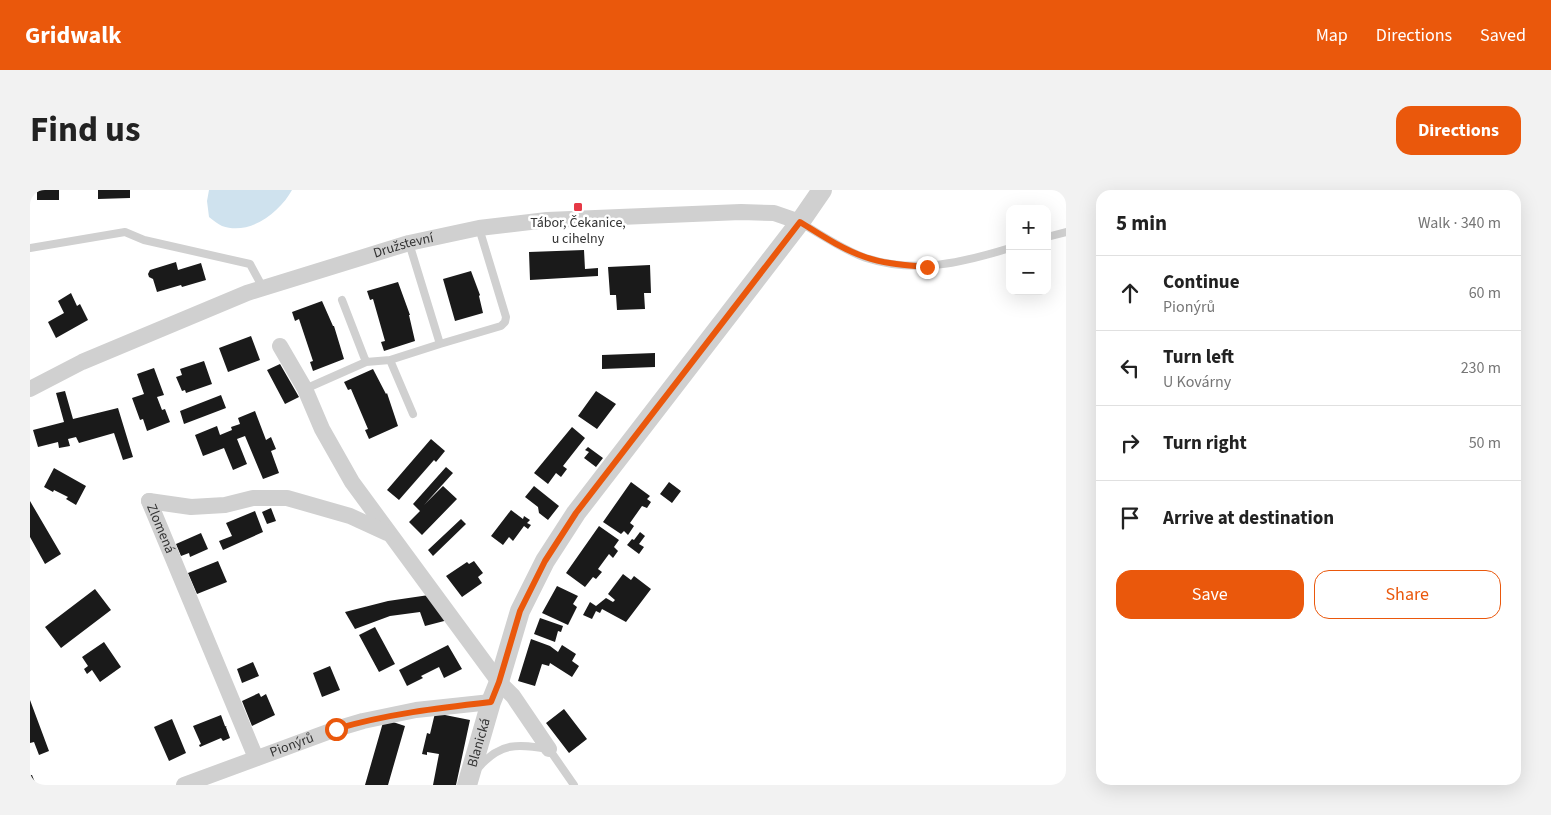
<!DOCTYPE html>
<meta charset="utf-8">
<style>
:root{--surface:#fff;--page:#f2f2f2;--text:#222;--muted:#767676;--line:#e0e0e0;--accent:#ea580c}
body{margin:0;font-family:"Source Sans 3",sans-serif;background:var(--page);color:var(--text)}
.controls{position:absolute;right:15px;top:15px;display:grid;overflow:hidden;border-radius:10px;box-shadow:0 5px 20px #0002}
.controls button{width:45px;height:45px;display:grid;place-items:center;padding:0;border:0;border-bottom:1px solid var(--line);background:var(--surface);color:var(--text);font:25px sans-serif}
.stop{position:absolute;width:15px;height:15px;margin:-11px;border:4px solid #ea580c;border-radius:50%;background:#fff}
.stop.end{background:#ea580c;border-color:#fff;box-shadow:0 1px 5px #0008}
.list{margin:0;padding:0;list-style:none}
h2{display:flex;justify-content:space-between;align-items:center;height:65px;margin:0;padding:0 20px;font-size:21px}
h2 small{font-size:16px;font-weight:400;color:var(--muted)}
.list li{display:grid;grid-template-columns:32px 1fr auto;gap:15px;align-items:center;box-sizing:border-box;height:75px;padding:0 20px;border-top:1px solid var(--line)}
.list b{display:block;font-size:19px;white-space:nowrap}
.list p{margin:0;font-size:16px;white-space:nowrap;color:var(--muted)}
.list em{font-size:16px;font-style:normal;color:var(--muted)}
.actions{display:flex;gap:10px;padding:15px 20px}
.actions a{flex:1;padding:11px 0;border:1px solid var(--accent);border-radius:15px;text-align:center;font-size:18px;color:var(--accent)}
.actions .main{background:var(--accent);color:#fff}
.icon{flex:none;width:28px;height:28px;fill:none;stroke:currentColor;stroke-width:2;stroke-linecap:round;stroke-linejoin:round}
.map{position:relative;flex:none;width:1036px;height:595px;overflow:hidden;border-radius:15px}
header{display:flex;align-items:center;gap:30px;box-sizing:border-box;height:70px;padding:0 25px;background:var(--accent);color:#fff}
header strong{font-size:24px}
nav{display:flex;gap:28px;margin-inline-start:auto;font-size:18px}
.intro{display:flex;align-items:center;justify-content:space-between;box-sizing:border-box;height:120px;padding:0 30px}
h1{margin:0;font-size:35px}
.button{padding:12px 22px;border-radius:15px;background:var(--accent);color:#fff;font-size:18px;font-weight:700}
main{display:flex;gap:30px;padding:0 30px}
aside{flex:1;background:var(--surface);border-radius:15px;box-shadow:0 5px 20px #0002}
.map>svg:first-child{display:block}
.water{fill:#cfe2ee}
.building{fill:#1a1a1a}
.lines{fill:none;stroke-linecap:round;stroke-linejoin:round}
.service{stroke:#d0d0d0;stroke-width:8}
.minor{stroke:#d0d0d0;stroke-width:16}
.tertiary{stroke:#d0d0d0;stroke-width:20}
.route{stroke:#ea580c;stroke-width:6}
.poi-dot{fill:#e63946;stroke:#fff;stroke-width:2}
.labels{text-anchor:middle;dominant-baseline:central;stroke-width:5;stroke-linejoin:round;paint-order:stroke}
.poi-label{font-size:14px;fill:#333;stroke:#fff}
.street-label{font-size:14px;fill:#333;stroke:#fff}
</style>
<header>
<strong>Gridwalk</strong>
<nav><a>Map</a><a>Directions</a><a>Saved</a></nav>
</header>
<div class="intro"><h1>Find us</h1><a class="button">Directions</a></div>
<main>
<div class="map">
<svg width="1036" height="595" viewBox="0 0 1036 595">
<rect width="100%" height="100%" fill="#fff"/>
<path class="water" d="M179,0h83c-12,22 -42,46 -70,36 -4,-2 -9,-6 -13,-9l-2,-16z"/>
<path class="building" d="M7,0h22v10h-22z
M68,0h32v8l-32,1z
M554,60l1,19 13,-1v8l-68,4 -1,-28z
M146,72l2,8 23,-7 5,17 -24,7 -1,-2 -24,7 -4,-13 -4,-2 -1,-3 2,-4z
M620,75l1,28h-7l1,16 -28,1 -1,-15h-6l-2,-28z
M441,81l9,24 -1,1 4,17 -28,8 -12,-42z
M368,92l12,33h-1l6,26 -31,10 -3,-9 4,-1 -12,-42 -3,1 -3,-9z
M41,103l6,13 3,-2 8,16 -32,18 -8,-16 16,-9 -6,-12z
M292,111l11,25h1l10,33 -31,12 -3,-9 3,-1 -14,-42 -4,2 -3,-9z
M221,146l9,24 -32,12 -9,-24z
M625,163v14l-53,2v-14z
M174,171l8,23 -26,9 -1,-3 -3,1 -6,-14 6,-2 -2,-6z
M250,174l19,33 -14,7 -18,-34z
M124,178l10,27 -7,2 5,13 3,-1 5,13 -23,9 -4,-12 -3,1 -8,-22 12,-4 -7,-20z
M343,179l13,25 1,-1 11,33 -29,13 -4,-9 3,-1 -17,-40 -3,1 -4,-8z
M35,201l8,28 45,-11 15,49 -10,3 -9,-27 -35,10 -3,-6 -8,2 2,7 -11,2 -1,-6 -20,5 -5,-17 31,-8 -8,-29z
M566,201l20,13 -19,25 -19,-13z
M191,205l5,13 -42,16 -4,-13z
M225,221l11,29 5,-3 5,12 -5,2 8,22 -16,6 -18,-43 -8,3 10,25 -14,6 -9,-22 -21,8 -8,-21 22,-9 3,9 12,-5 -1,-3 9,-3 -2,-6z
M542,237l13,11 -22,28 4,3 -6,8 -5,-4 -8,11 -14,-11z
M401,249l14,12 -9,11 -2,-2 -35,40 -12,-10z
M558,257l15,11 -7,9 -12,-9 5,-6 -4,-2z
M416,277l7,6 -29,32 19,-19 14,13 -35,36 -13,-13 11,-11 -7,-7z
M24,278l32,18 -10,19 -10,-6 2,-2 -14,-7 -1,2 -9,-5z
M601,292l19,14 -3,3 4,3 -4,6 -5,-2 -12,17 4,3 -6,9 -4,-4 -3,3 -18,-12z
M639,292l12,9 -9,12 -12,-9z
M504,296l25,20 -11,14 -9,-7 -1,-6 -13,-10z
M0,311l31,53 -16,10 -15,-27z
M241,318l5,13 -9,3 -5,-12z
M481,320l12,9 1,-3 6,4 -3,3 4,2 -3,4 -4,-3 -11,15 -4,-4 -6,8 -12,-9z
M225,321l8,21 -40,18 -4,-9 13,-5 -6,-13z
M431,329l5,5 -33,32 -5,-6z
M569,336l20,14 -5,7 4,4 -5,7 -4,-4 -11,15 4,3 -6,7 -3,-2 -8,10 -19,-14z
M610,342l5,4 -6,8 5,3 -5,7 -12,-9 5,-6 2,1z
M171,343l7,16 -18,8 -1,-4 -8,3 -5,-12z
M188,371l9,21 -30,12 -9,-21z
M444,371l9,12 -5,4 4,6 -20,14 -16,-21 21,-14 2,2z
M593,384l8,6 3,-4 17,13 -25,33 -24,-13 -2,4 -4,-2 -4,8 -9,-4 7,-13 6,4 10,-8 7,4 2,-2 -7,-6z
M527,396l21,10 -5,8 4,3 -9,18 -26,-12z
M65,399l16,21 -50,38 -16,-21z
M399,405l19,25 -23,6 -5,-14 -30,4 -35,13 -10,-17 43,-11z
M510,428l23,8 -2,6 -3,-1 -3,11 -21,-8z
M345,437l20,37 -16,8 -20,-37z
M501,449l19,7 8,6 4,-7 14,9 -4,7 7,5 -7,11 -22,-14 -1,3 -7,-2 -7,22 -17,-5z
M74,452l17,25 -21,15 -8,-12 -5,4 -3,-5 4,-3 -6,-9z
M418,455l14,24 -18,9 -5,-11 -18,9 2,2 -16,8 -8,-16z
M223,472l6,14 -17,7 -5,-14z
M300,476l10,24 -18,7 -9,-24z
M229,503l2,4 5,-3 9,21 -23,11 -10,-25z
M0,510l19,51 -10,4 -5,-13 -4,1z
M534,519l23,30 -18,14 -23,-30z
M405,523l35,7 -14,65h-23l6,-31 -12,-2v3l-5,-1 5,-21 3,1z
M191,525l4,11 2,1h-1l4,11 -7,3 -2,-3 -21,9 -1,-2 2,-1 -8,-18z
M142,529l14,34 -17,8 -15,-34z
M354,529l21,7 -17,59h-23z
M0,585h2l4,10h-6z"/>
<g class="lines">
<path class="service" d="M771,33c21,12 42,27 65,35 50,16 95,5 144,-10
M1017,47l19,-5
M0,58l95,-16 19,8 106,24 13,24
M410,154l61,-18 4,-4 1,-5 -27,-89
M360,170l23,54
M336,172l24,-2 50,-16 -31,-101
M275,199l61,-27 -24,-62
M449,577c22,-25 39,-23 70,-18l25,36"/>
<g class="minor">
<path d="M250,156l25,43 17,40 30,53 147,200 14,14 36,53"/>
<path id="s1" d="M0,199l52,-27 165,-69 162,-50 70,-15 68,-8 194,-8 33,1 26,9"/>
<path id="s2" d="M119,311l107,257"/>
<path d="M119,311l42,6 34,-2 28,-7h34l63,18 37,17"/>
<path id="s3" d="M154,595l152,-56 27,-8 53,-11 75,-8"/>
</g>
<path class="tertiary" id="s4" d="M437,595l24,-83 8,-20 21,-71 25,-50 31,-48 224,-291 22,-32"/>
</g>
<g class="lines">
<path class="route" d="M306,539c51,-15 102,-21 155,-27l8,-20 21,-71 25,-50 31,-48 224,-291c21,13 42,27 65,35 20,7 41,8 62,10"/>
</g>
<rect class="poi-dot" x="543" y="12" width="10" height="10" rx="2.5"/>
<g class="labels">
<g class="poi-label">
<text x="548" y="33">Tábor, Čekanice,<tspan x="548" dy="16">u cihelny</tspan></text>
</g>
<g class="street-label">
<text stroke="none"><textPath href="#s1" startOffset="401">Družstevní</textPath></text>
<text stroke="none"><textPath href="#s2" startOffset="30">Zlomená</textPath></text>
<text stroke="none"><textPath href="#s4" startOffset="44">Blanická</textPath></text>
<text stroke="none"><textPath href="#s3" startOffset="115">Pionýrů</textPath></text>
</g>
</g>
</svg>
<div class="controls">
<button>+</button>
<button>−</button>
</div>
<div class="stop" style="left:306px;top:539px"></div>
<div class="stop end" style="left:897px;top:77px"></div>
</div>
<aside>
<h2>5 min<small>Walk · 340 m</small></h2>
<ul class="list">
<li><svg class="icon" aria-label="ahead" viewBox="0 0 24 24"><path d="M12 20V5M6 11l6-6 6 6"/></svg><div><b>Continue</b><p>Pionýrů</p></div><em>60 m</em></li>
<li><svg class="icon" aria-label="left" viewBox="0 0 24 24"><path d="M17 20v-9H6M10 6l-5 5 5 5"/></svg><div><b>Turn left</b><p>U Kovárny</p></div><em>230 m</em></li>
<li><svg class="icon" aria-label="right" viewBox="0 0 24 24"><path d="M7 20v-9h11M14 6l5 5-5 5"/></svg><div><b>Turn right</b></div><em>50 m</em></li>
<li><svg class="icon" aria-label="arrive" viewBox="0 0 24 24"><path d="M6 21V4h12l-3 4 3 4H6"/></svg><div><b>Arrive at destination</b></div></li>
</ul>
<div class="actions"><a class="main">Save</a><a>Share</a></div>
</aside>
</main>
